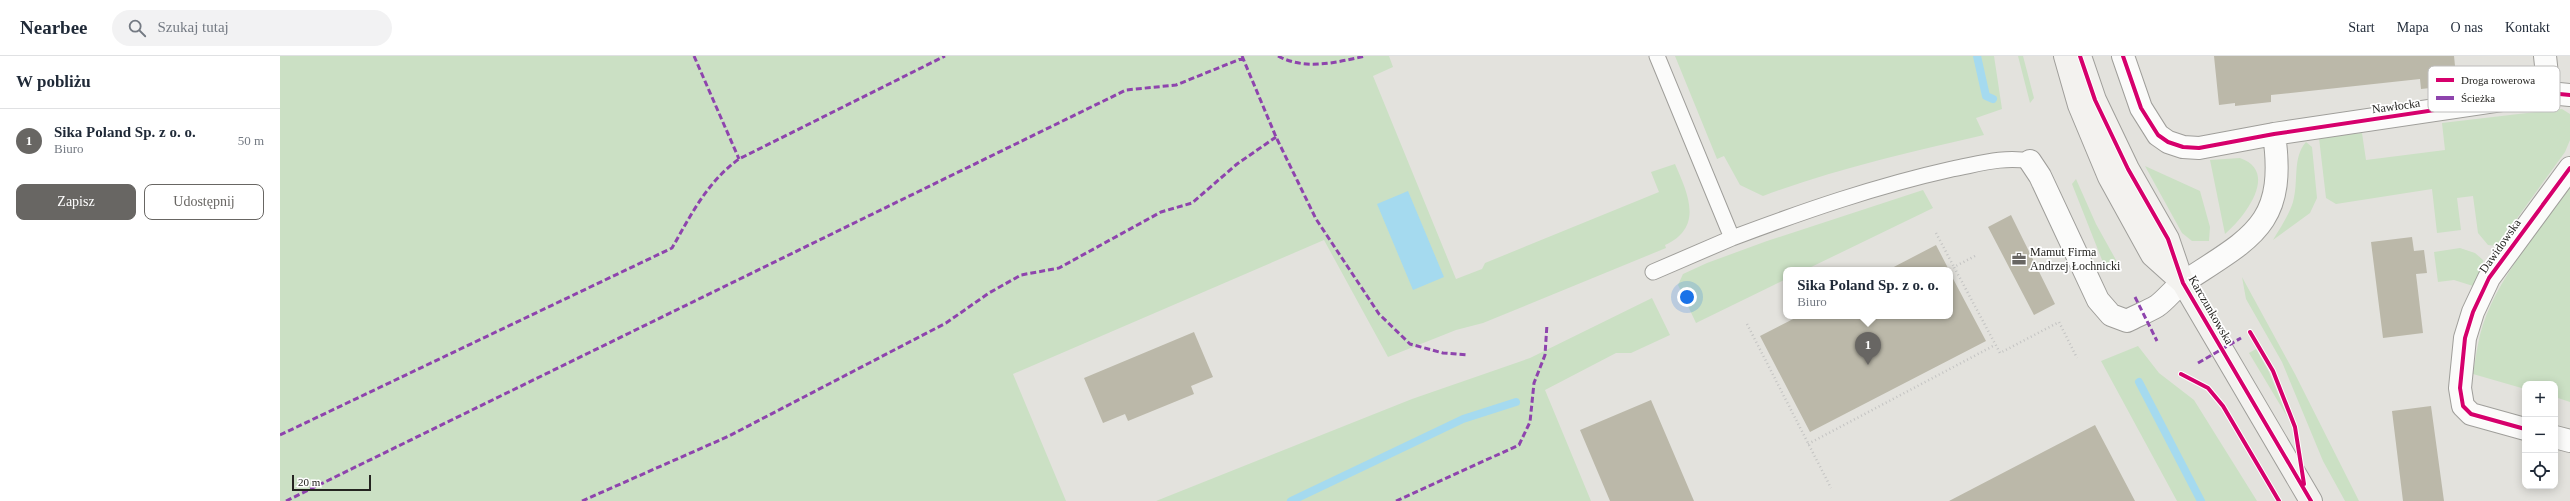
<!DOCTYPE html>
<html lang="pl">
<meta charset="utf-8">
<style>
:root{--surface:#fff;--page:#f2f2f3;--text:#1f2937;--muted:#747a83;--line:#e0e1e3;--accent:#686663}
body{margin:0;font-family:Georgia,serif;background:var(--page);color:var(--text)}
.controls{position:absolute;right:12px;bottom:12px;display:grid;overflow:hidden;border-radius:8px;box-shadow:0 2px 10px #0003}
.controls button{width:36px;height:36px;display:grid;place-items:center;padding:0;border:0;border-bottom:1px solid var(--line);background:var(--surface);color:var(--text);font:20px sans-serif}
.scale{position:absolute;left:12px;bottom:10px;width:79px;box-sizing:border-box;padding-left:4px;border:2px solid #252421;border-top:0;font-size:11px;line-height:14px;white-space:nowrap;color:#252421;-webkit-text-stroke:3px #fff;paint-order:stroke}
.you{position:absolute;left:1407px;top:241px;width:14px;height:14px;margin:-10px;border:3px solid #fff;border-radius:50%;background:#1a73e8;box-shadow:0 0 0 6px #1a73e833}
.badge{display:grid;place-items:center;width:26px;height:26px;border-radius:50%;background:var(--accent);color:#fff;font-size:13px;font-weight:700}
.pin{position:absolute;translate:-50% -33px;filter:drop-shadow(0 1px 2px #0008)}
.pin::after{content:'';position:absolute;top:21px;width:14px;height:12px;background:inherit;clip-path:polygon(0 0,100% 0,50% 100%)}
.popup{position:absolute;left:1503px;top:211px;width:170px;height:52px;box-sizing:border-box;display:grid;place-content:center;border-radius:8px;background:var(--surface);filter:drop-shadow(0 1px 3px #0005);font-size:13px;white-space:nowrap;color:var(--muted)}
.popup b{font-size:15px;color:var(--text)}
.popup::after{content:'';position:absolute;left:50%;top:100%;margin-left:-8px;border:8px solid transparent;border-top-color:var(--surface)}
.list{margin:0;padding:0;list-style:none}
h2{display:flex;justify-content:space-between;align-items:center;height:52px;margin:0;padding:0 16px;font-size:17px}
h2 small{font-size:13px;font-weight:400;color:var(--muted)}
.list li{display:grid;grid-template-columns:26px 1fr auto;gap:12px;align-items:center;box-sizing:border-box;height:64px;padding:0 16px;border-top:1px solid var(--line)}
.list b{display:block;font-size:15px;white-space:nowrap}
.list p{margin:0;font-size:13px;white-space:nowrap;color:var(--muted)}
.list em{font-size:13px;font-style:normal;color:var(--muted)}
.actions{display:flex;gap:8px;padding:12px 16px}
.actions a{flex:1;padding:9px 0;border:1px solid var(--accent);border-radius:8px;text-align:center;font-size:14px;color:var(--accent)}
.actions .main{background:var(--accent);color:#fff}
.icon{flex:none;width:22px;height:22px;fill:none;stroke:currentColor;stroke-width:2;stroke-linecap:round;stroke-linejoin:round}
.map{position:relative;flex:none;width:2290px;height:445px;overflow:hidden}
header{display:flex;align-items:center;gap:24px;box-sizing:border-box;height:56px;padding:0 20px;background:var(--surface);border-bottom:1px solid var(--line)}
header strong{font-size:19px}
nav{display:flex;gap:22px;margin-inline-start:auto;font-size:14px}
.search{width:280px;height:36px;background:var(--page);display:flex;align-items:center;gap:10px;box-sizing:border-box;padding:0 14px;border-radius:22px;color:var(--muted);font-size:15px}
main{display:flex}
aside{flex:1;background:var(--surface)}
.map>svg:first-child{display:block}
.green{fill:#cbe0c4}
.water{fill:#a5daef}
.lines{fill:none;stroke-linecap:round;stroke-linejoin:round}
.stream{stroke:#a5daef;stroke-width:8}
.building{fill:#bbb8a9}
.lane-casing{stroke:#9f9e9a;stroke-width:17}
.street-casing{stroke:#9f9e9a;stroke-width:24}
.secondary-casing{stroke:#9f9e9a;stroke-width:24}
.path{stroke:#c3c3c2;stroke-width:2.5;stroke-dasharray:1 3;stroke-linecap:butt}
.lane{stroke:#fbfbfa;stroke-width:15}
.street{stroke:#fbfbfa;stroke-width:22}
.secondary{stroke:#f3f2ef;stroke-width:22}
.quiet{stroke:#8e44ad;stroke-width:3;stroke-dasharray:6 3;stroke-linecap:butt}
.cycleway-casing{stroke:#fff;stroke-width:6}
.cycleway{stroke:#d6006c;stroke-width:4}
.labels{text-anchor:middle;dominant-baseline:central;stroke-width:3.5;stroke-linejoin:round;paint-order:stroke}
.street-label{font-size:12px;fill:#252421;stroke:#fff}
.poi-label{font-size:12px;fill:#252421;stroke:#fff;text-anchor:start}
.key{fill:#fff;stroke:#bebdbc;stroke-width:1}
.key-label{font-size:11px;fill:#252421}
</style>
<header>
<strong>Nearbee</strong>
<div class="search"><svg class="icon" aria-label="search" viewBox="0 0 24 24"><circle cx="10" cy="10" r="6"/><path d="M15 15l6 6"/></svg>Szukaj tutaj</div>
<nav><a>Start</a><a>Mapa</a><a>O nas</a><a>Kontakt</a></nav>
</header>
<main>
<aside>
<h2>W pobliżu<small></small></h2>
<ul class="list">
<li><span class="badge">1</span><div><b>Sika Poland Sp. z o. o.</b><p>Biuro</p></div><em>50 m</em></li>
</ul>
<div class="actions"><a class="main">Zapisz</a><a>Udostępnij</a></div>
</aside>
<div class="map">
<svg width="2290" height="445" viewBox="0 0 2290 445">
<rect width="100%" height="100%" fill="#e3e2dd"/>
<path class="green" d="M0,0h1109l4,11 -20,9 83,203 26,-10 3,-6 174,-71 -8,-20 24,-8c13,30 29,63 -10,81l1,3 -183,75 -27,7 -68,27 -64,-117 -311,134 53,127h-786z
M1395,0h319l8,53 -26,9 8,17c-74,17 -149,34 -221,61l-23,-11 -16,-29 -7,3z
M1738,0h5l11,42 -4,5z
M2282,53l8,5v26l-5,12 -68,94 -9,-1 -10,-12 -5,-37 -16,2 4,32 -24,3 -5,-44 -96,15 -10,-6 -7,-60 43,-5 4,27 79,-10 -3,-27z
M2026,86l6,5 5,51 -7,15 -37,27c7,-12 16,-25 20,-38 6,-21 -1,-44 13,-60z
M1960,102c40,14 4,60 -15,76l-15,-74z
M1865,110l55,25 10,36 -1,14h-17l-10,-8z
M1796,123l20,45 20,36v6l-9,2 -3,-3 -32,-81z
M2290,131v215l-15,-5v-13h-30v5l-52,-15c2,-13 4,-26 7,-39 13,-52 59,-105 90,-148z
M1643,134l10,18 -128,62h-19v9l-90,44 -18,-38 5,-11 24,-11 60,-22z
M2180,192l15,5 8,7 1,13 -11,13 -19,-6 -16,2 -4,-30z
M1962,221l53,97 64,127h-14l-22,-40 -41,-99 -36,-63z
M1372,242l18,37 -39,18h-15l-71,37 46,111h-435l256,-102 118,-41z
M1858,290l21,27 35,27 63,101h-80l-76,-140z
M1976,293l13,23 19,46 -39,-65z"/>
<path class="water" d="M1128,135l36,86 -31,13 -36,-86z"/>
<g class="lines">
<path class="stream" d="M1697,0l9,40 7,3
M1859,326l62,119
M1011,445l172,-82 53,-17"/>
</g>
<path class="building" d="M1934,0h240l3,29 -36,4 -1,-10 -149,16v7l-36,4v-3l-16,2z
M1731,159l44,89 -21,11 -46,-88z
M2132,181l2,14 10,-1 3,23 -11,1 7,59 -40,5 -12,-96z
M1656,189l13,25h-61z
M1670,217l36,68 -176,91 -50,-96 39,-20h151z
M914,276l19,45 -22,9 3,8 -66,27 -3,-7 -22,9 -19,-45z
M1371,344l43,101h-84l-30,-71z
M2151,350l13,95h-41l-11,-90z
M1815,369l40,76h-186z"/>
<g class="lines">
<defs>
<path id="lane" d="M1377,0l75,182c72,-27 144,-52 220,-69 27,-5 51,-13 78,-8
M1373,216l79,-34"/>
<path id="street" d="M1843,0l18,52 17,27 10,7 15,5 16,1 75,-14 275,-41 21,2
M2265,0l4,37
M1750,105l10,15 58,124 13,15 16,6c9,-5 20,-9 30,-15 10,-7 17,-18 27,-24 68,-45 103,-57 90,-148
M2245,373l-54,-15 -8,-8 -3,-18 5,-50 8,-26 16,-34 81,-110
M2275,381l15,4"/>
<path id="secondary" d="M1785,0l14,49 30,72 43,78 30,27
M1800,0l15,44 33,69 40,70 15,44 128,218"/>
</defs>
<use href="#lane" class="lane-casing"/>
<use href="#street" class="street-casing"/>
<use href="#secondary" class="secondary-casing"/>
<path class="path" d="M1656,177l18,34
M1695,200l-21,11 46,86 59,-31 18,36
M1467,268l84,164
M1528,388l187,-99"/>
<use href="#lane" class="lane"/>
<use href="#street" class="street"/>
<use href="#secondary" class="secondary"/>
<path class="quiet" d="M414,0l45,103
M962,0l34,81 40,82 63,95 31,30 33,9 25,2
M998,0c28,15 59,6 88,0
M1855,241l22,44
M1918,307l43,-25
M0,379l392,-187c19,-33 35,-66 67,-89l206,-103
M6,445l840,-411 50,-5 67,-27
M302,445l147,-65 217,-113 43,-30 32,-18 38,-7 102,-56 31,-9 45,-39 39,-27
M1116,445l123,-56 11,-23 4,-39 11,-28 2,-31"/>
<defs>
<path id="cycleway" d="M1800,0l15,44 33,69 40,70 15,44 128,218
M1843,0l18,52 17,27 10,7 15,5 16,1 75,-14 275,-41 21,2
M1970,276l23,39 22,56 9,57
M1901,318l27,14 15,18 56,95
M2245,373l-54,-15 -8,-8 -3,-18 5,-50 8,-26 16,-34 81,-110"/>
</defs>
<use href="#cycleway" class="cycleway-casing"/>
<use href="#cycleway" class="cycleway"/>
</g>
<defs>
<symbol id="office-bare" viewBox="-9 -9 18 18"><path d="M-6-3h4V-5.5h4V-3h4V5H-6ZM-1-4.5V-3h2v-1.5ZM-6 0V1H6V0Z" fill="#686663" stroke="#fff" stroke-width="2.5" paint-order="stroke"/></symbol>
</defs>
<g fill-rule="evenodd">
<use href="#office-bare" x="1729" y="193" width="20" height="20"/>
</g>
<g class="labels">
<g class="street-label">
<text transform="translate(2116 50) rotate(-8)">Nawłocka</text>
<text transform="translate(2220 190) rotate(-55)">Dawidowska</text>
<text transform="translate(1931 254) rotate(60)">Karczunkowska</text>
</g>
<g class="poi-label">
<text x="1750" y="196">Mamut Firma<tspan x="1750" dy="14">Andrzej Łochnicki</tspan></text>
</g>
</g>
<rect x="2148" y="10" width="132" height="46" rx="6" class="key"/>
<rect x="2156" y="22" width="18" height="4" fill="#d6006c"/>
<rect x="2156" y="40" width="18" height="4" fill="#8e44ad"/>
<g class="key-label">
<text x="2181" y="28">Droga rowerowa</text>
<text x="2181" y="46">Ścieżka</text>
</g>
</svg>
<div class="controls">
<button>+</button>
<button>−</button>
<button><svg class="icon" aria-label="locate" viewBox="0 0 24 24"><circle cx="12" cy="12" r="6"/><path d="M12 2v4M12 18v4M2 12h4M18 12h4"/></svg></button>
</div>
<div class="scale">20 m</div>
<div class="you"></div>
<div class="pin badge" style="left:1588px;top:309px">1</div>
<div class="popup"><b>Sika Poland Sp. z o. o.</b>Biuro</div>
</div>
</main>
